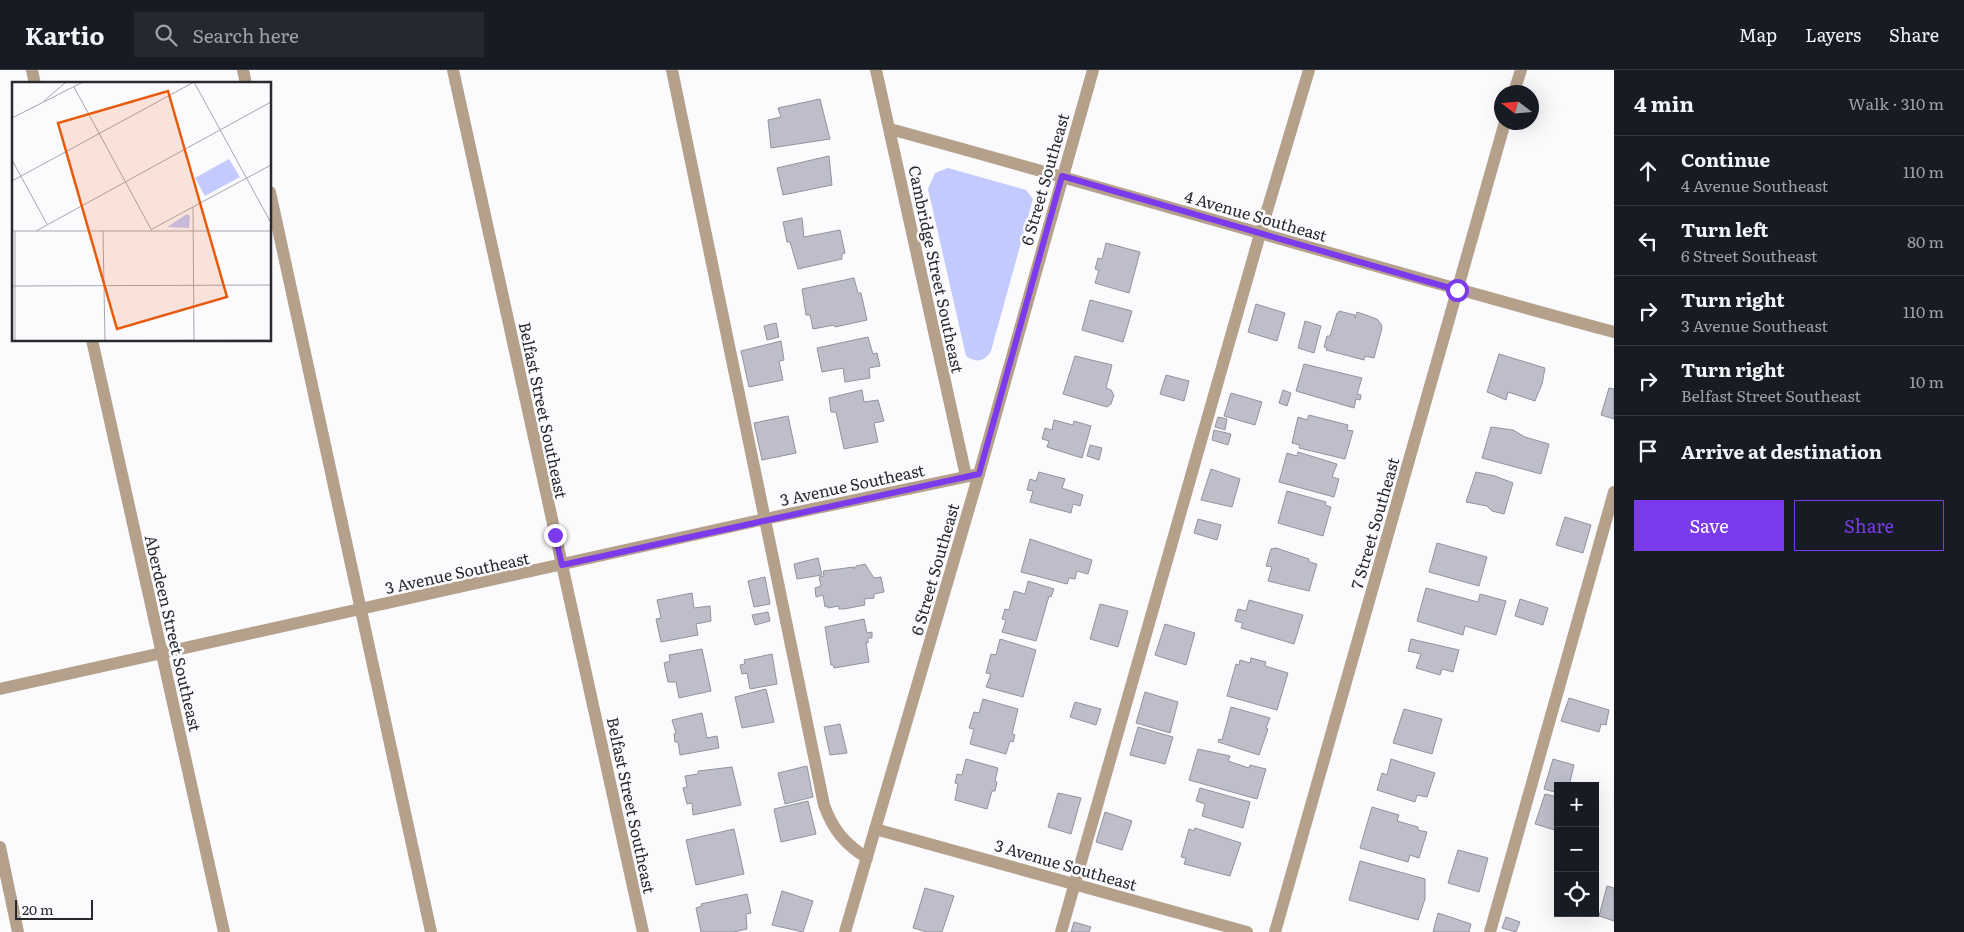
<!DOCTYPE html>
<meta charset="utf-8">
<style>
:root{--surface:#171b24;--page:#242831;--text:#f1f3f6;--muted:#9ea1a6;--line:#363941;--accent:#7c3aed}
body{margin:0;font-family:Literata,serif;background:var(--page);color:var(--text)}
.controls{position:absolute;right:15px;bottom:15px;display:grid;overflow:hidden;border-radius:0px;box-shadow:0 5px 20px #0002}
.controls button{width:45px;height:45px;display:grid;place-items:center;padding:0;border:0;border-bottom:1px solid var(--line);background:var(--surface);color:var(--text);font:25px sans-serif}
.compass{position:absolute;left:1494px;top:15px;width:45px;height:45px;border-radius:50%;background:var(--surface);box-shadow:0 5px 20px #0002;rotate:286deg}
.scale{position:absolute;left:15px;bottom:12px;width:78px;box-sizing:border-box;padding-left:5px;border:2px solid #292a2e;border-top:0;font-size:14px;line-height:18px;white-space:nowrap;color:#292a2e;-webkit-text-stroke:4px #fbfbfe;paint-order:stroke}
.stop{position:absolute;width:15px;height:15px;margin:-11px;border:4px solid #7c3aed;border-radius:50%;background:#fff}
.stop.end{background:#7c3aed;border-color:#fff;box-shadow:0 1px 5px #0008}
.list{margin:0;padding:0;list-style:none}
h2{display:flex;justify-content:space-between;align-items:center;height:65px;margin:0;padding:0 20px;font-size:21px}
h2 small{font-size:16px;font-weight:400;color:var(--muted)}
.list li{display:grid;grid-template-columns:32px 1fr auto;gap:15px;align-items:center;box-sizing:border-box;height:70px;padding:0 20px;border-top:1px solid var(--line)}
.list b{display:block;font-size:19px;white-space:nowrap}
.list p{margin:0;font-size:16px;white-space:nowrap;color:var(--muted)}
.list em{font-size:16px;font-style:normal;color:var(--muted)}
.actions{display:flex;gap:10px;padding:15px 20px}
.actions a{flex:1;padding:11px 0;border:1px solid var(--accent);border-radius:0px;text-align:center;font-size:18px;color:var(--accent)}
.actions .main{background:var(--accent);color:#fff}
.icon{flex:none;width:28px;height:28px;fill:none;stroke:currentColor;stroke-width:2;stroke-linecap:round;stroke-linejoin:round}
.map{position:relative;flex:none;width:1614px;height:862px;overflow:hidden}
header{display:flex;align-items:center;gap:30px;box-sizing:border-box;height:70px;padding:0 25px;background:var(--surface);border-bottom:1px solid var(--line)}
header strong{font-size:24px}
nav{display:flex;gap:28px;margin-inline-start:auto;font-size:18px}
.search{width:350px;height:45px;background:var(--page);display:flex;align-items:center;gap:12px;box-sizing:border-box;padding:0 18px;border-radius:0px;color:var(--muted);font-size:19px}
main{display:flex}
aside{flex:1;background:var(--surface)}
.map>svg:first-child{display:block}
.green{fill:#c3cafd}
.building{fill:#bdbec9;stroke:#91939d}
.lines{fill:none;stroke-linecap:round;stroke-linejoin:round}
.service{stroke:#b5a08b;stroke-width:12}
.minor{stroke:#b5a08b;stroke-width:12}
.tertiary{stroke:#b5a08b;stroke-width:12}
.route{stroke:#7c3aed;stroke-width:6}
.labels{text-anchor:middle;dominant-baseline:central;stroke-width:5;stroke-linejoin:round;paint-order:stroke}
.street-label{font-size:16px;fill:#292a2e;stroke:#fbfbfe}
.inset-road{fill:none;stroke:#a7a7ab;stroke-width:1}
.view{fill:#e8590c;fill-opacity:0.15;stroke:#e8590c;stroke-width:2.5}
.inset-edge{fill:none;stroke:#292a2e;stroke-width:2.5}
</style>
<header>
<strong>Kartio</strong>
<div class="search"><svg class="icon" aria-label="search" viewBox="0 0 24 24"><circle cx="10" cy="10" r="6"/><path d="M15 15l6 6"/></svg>Search here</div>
<nav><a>Map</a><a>Layers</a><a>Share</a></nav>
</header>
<main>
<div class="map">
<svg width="1614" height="862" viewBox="0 0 1614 862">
<rect width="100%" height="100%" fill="#fbfbfe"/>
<path class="green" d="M948,98l78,22 7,9 -42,152c-7,11 -15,12 -25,5l-38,-167 7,-16z"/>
<path class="building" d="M820,29l10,40 -59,9 -3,-28 13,-3 -3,-9z
M829,86l3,29 -49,10 -6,-27z
M802,148l2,19 36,-7 5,23 -3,1v5l-44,10 -8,-27h-3l-4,-20z
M1106,173l34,9 -11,41 -34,-10 4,-13 -4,-1 3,-11 4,1z
M854,208l4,15h3l6,27 -32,7 -1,-2 -21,4 -3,-14h-4l-4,-26z
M1090,230l42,11 -9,31 -41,-12z
M1256,234l29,9 -8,28 -29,-9z
M1339,241l16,4v3l2,-6 20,7 4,5 1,4 -8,30 -9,-2 -1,4 -38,-10 1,-2 -3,-1 3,-11h3l7,-23h2z
M1305,251l16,5 -7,27 -16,-5z
M776,253l3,14 -12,3 -3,-14z
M868,267l5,17 4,-1 3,13 -11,2 1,10 -25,4 -2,-14 -21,4 -5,-24z
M781,271l3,19 -5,1 4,19 -34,7 -8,-36z
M1499,284l46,14 -3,16 -7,17 -27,-9 -2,8 -19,-8z
M1075,286l37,9 -6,23 5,2 3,5 -3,9 -4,3 -44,-13z
M1304,294l58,14 -5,16 4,1 -1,5 -4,-1 -2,9 -58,-17z
M1166,305l23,6 -5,20 -24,-7z
M1609,318l5,1v30l-13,-4z
M862,320l2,12 14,-2 6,21 -10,2 4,19 -34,7 -8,-37h-5l-2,-14z
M1283,320l8,3 -4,13 -8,-3z
M1231,323l31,9 -7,23 -31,-9z
M1309,345l39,10 -1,5 6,1 -8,28 -46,-11 1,-3 -8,-2 6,-26 9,3z
M788,346l8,37 -34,7 -8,-37z
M1218,347l9,2 -2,11 -10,-3z
M1054,350l19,5 1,-4 17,5 -9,32 -35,-11 2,-6 -7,-2 3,-11 7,2z
M1491,357l22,3 12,7 24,7 -8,30 -59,-16z
M1214,360l17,4 -3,11 -16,-5z
M1090,375l12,3 -3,12 -12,-4z
M1298,382l39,12 -5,13 7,2 -5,18 -55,-15 8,-29 10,3z
M1211,399l29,10 -8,28 -31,-7z
M1039,402l26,7 -3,9 21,7 -3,11 -7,-2 -2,9 -41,-11 3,-11 -6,-1 3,-11 6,2z
M1476,402l19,4 18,7 -9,31 -12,-3 -5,-5 -21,-4z
M1287,421l39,11 -1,3 6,2 -8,29 -45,-13z
M1565,447l26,8 -8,28 -27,-8z
M1198,449l23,6 -4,15 -23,-7z
M1030,469l62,21 -4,14 -11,-3 -2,8 -6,-1 -2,6 -46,-12z
M1437,473l50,14 -8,29 -50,-14z
M1276,478l33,11v3l8,2 -8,27 -41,-10 4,-14 -6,-1 5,-17z
M818,488l4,17 -25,4 -3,-15z
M865,494l9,14 7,-1 3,15 -10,2v4l-10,1 1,6 -21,4h-5v-3l-11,2v-2l-3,1 -2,-12 -7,2 -1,-9 6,-2 -2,-9 5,-1 -1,-5 31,-4v2l2,-3z
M765,507l5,27 -16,3 -6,-26z
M1028,511l26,8 -3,8 -2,-1 -13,45 -34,-9 4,-12 -4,-1 3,-10 4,1 5,-19 11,3z
M1426,518l52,14 2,-8 26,7 -10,34 -31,-9 -2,9 -46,-14z
M692,523l2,15 16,-2 1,15 -15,3 2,11 -37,7 -5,-23 5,-1 -4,-18z
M1520,529l28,9 -5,17 -28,-9z
M1249,530l54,15 -9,29 -53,-16 2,-5 -8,-2 3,-12 8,2z
M1100,534l28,7 -10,36 -28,-8z
M768,542l2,9 -15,4 -3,-10z
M864,549l3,14 5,-1v6h-4v5l-2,-1 3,20 -35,6 -1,-3h-2l-6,-38z
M1165,554l30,9 -9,32 -31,-10z
M1000,569l36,11 -13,47 -37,-10 5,-13 -5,-1 5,-19 5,1z
M1411,569l48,11 -6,22 -11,-3 -2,6 -24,-7 5,-14 -13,-3z
M702,579l9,42 -32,7 -3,-16h-8l-4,-19 6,-2 -1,-6z
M772,584l5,30 -27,5 -3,-16 -5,1 -2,-9 5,-1 -1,-4z
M1251,588l15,4 -1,4 23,7 -11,37 -50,-14 9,-32 3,1 1,-5 10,3z
M766,619l8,33 -32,6 -7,-31z
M1145,622l33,10 -8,31 -34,-10z
M1569,628l40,12 -3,15 -5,-1 -2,8 -38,-11z
M983,629l35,10 -6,25 3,1 -2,7 -3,-1 -4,13 -36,-10 4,-15 -5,-1 5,-16 5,1z
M1075,632l26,7 -5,16 -26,-8z
M1231,637l39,11 -4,10 2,1 -9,26 -41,-13 1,-3 3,1z
M1404,639l38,10 -10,35 -39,-11z
M702,643l5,25 10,-2 2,12 -39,7 -2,-13h-3l-1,-8 2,-1 -4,-13z
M840,654l7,29 -17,2 -6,-28z
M1138,657l35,10 -8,27 -35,-9z
M1198,679l32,7 -2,5 21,7 1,-3 16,4 -9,30 -68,-19z
M966,689l32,9 -3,13 2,1 -2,9h-3l-5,18 -32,-9 3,-16 -3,-1 2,-9 5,1z
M1391,689l44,14 -8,24 -10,-2 -2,7 -38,-12 5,-17 5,2z
M1553,689l21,6 -5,21h-11v7l-14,-4z
M807,696l6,31 -28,7 -7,-31z
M732,697l9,38 -48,10 -1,-12 -5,1 -4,-16 4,-1 -2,-11 13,-2v-3z
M1200,718l50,14 -7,26 -41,-12 3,-12 -9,-3z
M1058,723l23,5 -10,36 -23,-7z
M1545,724l13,3v34l-23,-7z
M808,731l8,33 -35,8 -7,-33z
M1372,737l27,8 -2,6 21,6v3l9,2 -8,26 -9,-3 -2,7 -48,-14z
M1105,742l27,9 -10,29 -26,-8z
M1195,758l46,15 -11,33 -46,-12 2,-6 -5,-1 8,-28 5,2z
M734,759l10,45 -48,11 -10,-45z
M1458,780l30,8 -9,34 -31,-9z
M1360,791l65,18v20l-7,21 -69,-20z
M1607,816l7,2v33l-15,-5z
M925,818l29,8 -12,36h-15l-14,-4z
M782,821l31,10 -10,31 -31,-7z
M747,824l4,19 -5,1 1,15 -14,3h-32l-5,-24 6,-2 -1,-2z
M1438,843l33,11 -2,8h-36z
M1506,847l14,5 -4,10 -14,-4z
M1074,852l17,5 -2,5h-18z"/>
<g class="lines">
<path class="service" d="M243,0l3,14
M672,0l152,735c9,25 21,39 43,53
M270,122l161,740
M0,777l18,85
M1061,862l199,-698 49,-164
M1490,862l124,-440"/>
<path class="minor" d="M32,0l3,14
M453,0l190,862
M876,0l90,406
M1514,22l7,-22
M890,59c242,66 482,138 724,203
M92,270l132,592
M0,619l765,-170 214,-45
M875,759l372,103
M1275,862l230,-810"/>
<path class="tertiary" d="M845,862l134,-458 114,-404"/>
</g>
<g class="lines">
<path class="route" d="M555,465l7,30 417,-91 83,-298 395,114"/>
</g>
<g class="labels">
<g class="street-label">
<text transform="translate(1044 109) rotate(-74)">6 Street Southeast</text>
<text transform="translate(1256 145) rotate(16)">4 Avenue Southeast</text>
<text transform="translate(937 199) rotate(78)">Cambridge Street Southeast</text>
<text transform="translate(544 340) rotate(78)">Belfast Street Southeast</text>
<text transform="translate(852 414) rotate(-12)">3 Avenue Southeast</text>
<text transform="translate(1374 453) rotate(-74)">7 Street Southeast</text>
<text transform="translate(934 499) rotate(-74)">6 Street Southeast</text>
<text transform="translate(457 502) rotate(-12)">3 Avenue Southeast</text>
<text transform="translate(174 563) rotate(77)">Aberdeen Street Southeast</text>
<text transform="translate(632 735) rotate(78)">Belfast Street Southeast</text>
<text transform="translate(1066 794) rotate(16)">3 Avenue Southeast</text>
</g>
</g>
<g transform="translate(12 12)">
<rect width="259" height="259" fill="#fbfbfe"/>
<path d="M217,77l11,18 -35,19 -10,-18zM175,132l3,2 -1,12 -22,-1z" fill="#c3cafd"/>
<path class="inset-road" d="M182,0l77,141M62,5l78,144M32,19l22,-19M0,36l71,-36M0,78l35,64M0,99l182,-99M181,125l1,134M140,147l119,-64M0,149h259M3,149v110M24,149l235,-129M91,149l2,110M0,204l259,-1M0,259l259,-1"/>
<path class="view" d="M156,9l59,206 -110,32 -59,-206z"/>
<rect width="259" height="259" class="inset-edge"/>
</g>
</svg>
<div class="controls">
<button>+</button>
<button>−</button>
<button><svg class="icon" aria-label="locate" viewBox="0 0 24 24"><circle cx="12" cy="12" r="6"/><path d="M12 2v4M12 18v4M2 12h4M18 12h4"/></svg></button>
</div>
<svg class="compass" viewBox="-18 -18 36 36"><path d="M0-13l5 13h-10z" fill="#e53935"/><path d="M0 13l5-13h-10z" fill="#9ea1a6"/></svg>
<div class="scale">20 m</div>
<div class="stop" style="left:1457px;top:220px"></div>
<div class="stop end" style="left:555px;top:465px"></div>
</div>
<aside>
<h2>4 min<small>Walk · 310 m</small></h2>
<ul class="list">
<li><svg class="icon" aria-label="ahead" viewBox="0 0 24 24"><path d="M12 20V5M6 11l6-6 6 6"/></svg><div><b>Continue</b><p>4 Avenue Southeast</p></div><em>110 m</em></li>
<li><svg class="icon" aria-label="left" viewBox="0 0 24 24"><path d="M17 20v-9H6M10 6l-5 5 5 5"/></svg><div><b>Turn left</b><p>6 Street Southeast</p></div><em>80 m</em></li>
<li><svg class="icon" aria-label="right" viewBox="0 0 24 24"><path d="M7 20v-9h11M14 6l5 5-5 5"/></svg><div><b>Turn right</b><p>3 Avenue Southeast</p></div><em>110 m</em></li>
<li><svg class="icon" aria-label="right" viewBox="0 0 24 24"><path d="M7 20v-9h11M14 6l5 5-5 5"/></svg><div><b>Turn right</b><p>Belfast Street Southeast</p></div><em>10 m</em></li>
<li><svg class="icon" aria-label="arrive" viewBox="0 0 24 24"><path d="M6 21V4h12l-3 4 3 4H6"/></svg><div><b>Arrive at destination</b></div></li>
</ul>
<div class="actions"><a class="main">Save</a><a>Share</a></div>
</aside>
</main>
